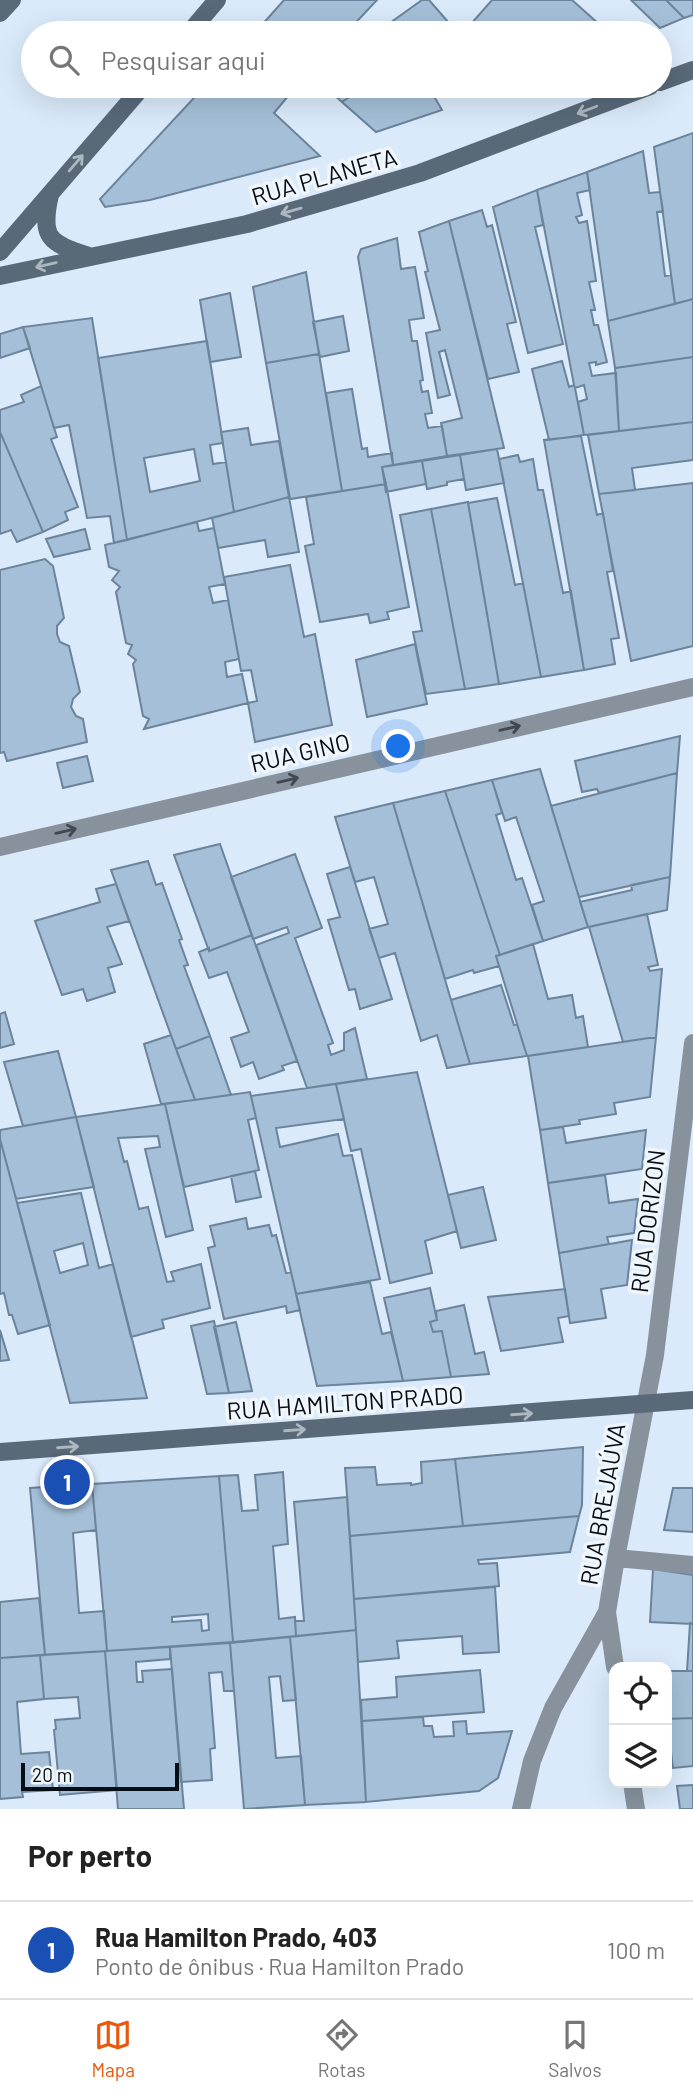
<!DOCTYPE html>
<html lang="pt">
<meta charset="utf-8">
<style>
:root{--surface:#fff;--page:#f6f6f6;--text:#222;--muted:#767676;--line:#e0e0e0;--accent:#ea580c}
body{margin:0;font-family:Barlow,sans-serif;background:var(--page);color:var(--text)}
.controls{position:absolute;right:21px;bottom:21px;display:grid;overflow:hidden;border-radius:14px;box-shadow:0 7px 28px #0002}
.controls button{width:63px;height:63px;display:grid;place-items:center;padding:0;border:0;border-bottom:2px solid var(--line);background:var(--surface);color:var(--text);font:35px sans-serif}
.scale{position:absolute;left:21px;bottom:18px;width:158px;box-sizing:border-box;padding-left:7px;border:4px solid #050d15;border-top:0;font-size:19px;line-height:24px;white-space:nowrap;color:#050d15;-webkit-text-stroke:5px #f0f6fb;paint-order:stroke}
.you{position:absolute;left:399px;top:747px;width:24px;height:24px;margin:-18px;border:5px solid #fff;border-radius:50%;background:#1a73e8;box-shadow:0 0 0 10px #1a73e833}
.badge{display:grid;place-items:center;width:46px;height:46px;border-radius:50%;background:var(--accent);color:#fff;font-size:23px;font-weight:700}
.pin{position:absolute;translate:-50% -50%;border:4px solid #fff;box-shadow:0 2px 7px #0006}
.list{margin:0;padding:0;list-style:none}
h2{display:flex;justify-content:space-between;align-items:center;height:91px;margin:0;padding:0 28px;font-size:30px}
h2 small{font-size:23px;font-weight:400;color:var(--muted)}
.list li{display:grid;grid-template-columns:46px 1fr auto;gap:21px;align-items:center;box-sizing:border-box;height:98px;padding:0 28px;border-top:2px solid var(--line)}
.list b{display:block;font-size:26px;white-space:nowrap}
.list p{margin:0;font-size:23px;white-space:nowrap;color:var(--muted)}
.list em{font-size:23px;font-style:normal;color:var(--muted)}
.icon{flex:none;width:38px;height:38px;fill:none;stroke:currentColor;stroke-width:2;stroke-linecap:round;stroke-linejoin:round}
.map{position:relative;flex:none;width:693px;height:1809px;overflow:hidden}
.search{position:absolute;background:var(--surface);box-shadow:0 7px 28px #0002;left:21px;right:21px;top:21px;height:77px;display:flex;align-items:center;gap:18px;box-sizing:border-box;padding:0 24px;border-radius:38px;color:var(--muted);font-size:26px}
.sheet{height:189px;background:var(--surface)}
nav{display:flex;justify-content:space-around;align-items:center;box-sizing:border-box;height:98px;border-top:2px solid var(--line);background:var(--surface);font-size:19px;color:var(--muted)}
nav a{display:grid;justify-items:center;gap:4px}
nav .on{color:var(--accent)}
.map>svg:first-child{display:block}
.building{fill:#a4bfd7;stroke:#6b849b;stroke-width:2;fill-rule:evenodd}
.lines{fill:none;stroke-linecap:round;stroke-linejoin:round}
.street{stroke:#87929d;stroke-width:18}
.secondary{stroke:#596978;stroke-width:18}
.oneway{stroke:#acb7c0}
.oneway2{stroke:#404952}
.labels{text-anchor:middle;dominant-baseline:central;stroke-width:7;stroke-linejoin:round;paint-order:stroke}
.street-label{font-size:24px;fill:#050d15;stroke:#f0f6fb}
</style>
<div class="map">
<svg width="693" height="1809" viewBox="0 0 693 1809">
<rect width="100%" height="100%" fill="#daeafa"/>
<path class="building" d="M284,0h93l-31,33h-80l-6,-6z
M422,0h7l21,24 -12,9h-62z
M492,0h80l37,33h-146z
M631,0h35l18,18 -24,10z
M666,0h27v15l-9,3z
M450,24l9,9h-21z
M205,86h86l3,3 -20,24 46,43 -170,44 -45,7 -5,-8z
M324,86h41l-23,16z
M365,86h63l14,24 -66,22 -34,-30z
M693,133v166l-18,5 -21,-157z
M643,151l6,42 11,-1 3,19 -6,1 8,64 6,-1 4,29 -67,17 -21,-149z
M587,172l3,18 -13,3 5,22 -6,2 3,6 8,-2 9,60 -7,1 6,28h-4l3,15h4l9,37 -11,3v-3l-7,1 3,13 24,-3 3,58 -35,4 -6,-33 9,-3 -3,-14 -9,3 -1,-3 -37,-195z
M537,190l6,35 -8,2 28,117 -35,9 -35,-146z
M482,210l5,17 5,-2 24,97 -9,2 12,48 -31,7 -39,-158z
M449,221l55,227 -57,8 -6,-33 21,-5 -17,-68 -6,2 11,43 -12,3 -12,-65 14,-3 -15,-58 3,-1 -9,-39z
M397,238l4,31 14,-2 9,51 -15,2 3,21h5l6,39 -3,1 2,11 6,-1 4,22 -7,1 3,14 14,-2 5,30 -54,9 -35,-208 3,-8z
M306,272l13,82 -53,9 -13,-76z
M230,293l11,64 -31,5 -10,-62z
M693,299v58l-78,11 -7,-47z
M343,316l6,35 -29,6 -7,-35z
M92,318l35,222 -13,3 -4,-27 -23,2 -18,-93 -15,3 -31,-101z
M23,327l7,21 -30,10v-24z
M207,341l16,102 -13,2 3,19 13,-2 8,50 -107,28 -29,-182zM194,449l6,32 -50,11 -6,-34z
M319,354l23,137 -52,8 -24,-136z
M693,357v65l-74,9 -4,-63z
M562,361l7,26 5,-2 1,3 9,47 -35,5 -17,-71z
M41,386l16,51 -6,2 27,68 -13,5 3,8 -25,12 -43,-100v-22l24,-8 -3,-7z
M352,389l10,60 5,-1 1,9 24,-4 1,12 -11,2 4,17 -44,7 -16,-98z
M693,422v38l-61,8 3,22 -36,4 -11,-59z
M248,428l3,17 28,-4 10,56 -55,15 -13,-80z
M0,432l43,100 -26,10 -6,-12 -11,4z
M581,436l16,79 6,-2 10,58 -6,1 12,66 -8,1 4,25 -31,6 -40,-230z
M497,449l7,34 -38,7 -6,-35z
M460,455l4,24 -17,3v3l-20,4 -5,-28z
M518,455l2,7 13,-3 5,31h5l20,103 8,-2 13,79 -43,7 -42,-218z
M422,461l4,23 -40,8 -4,-25z
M693,483v163l-62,15 -32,-167z
M386,484l23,123 -22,5 2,7 -19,4 -2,-9 -48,8 -15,-76 9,-2 -8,-47z
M289,497l10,55 -31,5 -3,-17 -47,8 -6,-30z
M497,498l18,87 8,-2 18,94 -42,7 -31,-181z
M468,502l31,182 -34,5 -34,-180z
M431,509l34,180 -39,5 -13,-62 9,-1 -22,-116z
M197,522l2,9 15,-3 11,56 -16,3 4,16 15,-3 11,59 -14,3 2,15 15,-3 6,29 -104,26 5,-10 -6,-3 -10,-52 3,-4 -8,-6 4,-9 -6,-2 -10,-51 4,-5 -8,-7 7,-9 -10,-4 -4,-22z
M85,529l5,20 -36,8 -8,-18z
M45,559l8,7 11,52 -7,8v8l3,8 9,4 11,46 -7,7 -2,8 5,9 7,3 4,23 -80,19 -3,-9 -4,1v-183z
M290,565l14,72 11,-3 17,91 -77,17 -7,-39 9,-2 -6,-31 -10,1 -17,-94z
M415,644l12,60 -60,13 -11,-57z
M680,736l-3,37 -78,20 -2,-4 -15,3 -7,-31z
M87,756l6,25 -30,7 -6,-25z
M540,769l48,158 -45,14 -11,-36 12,-4 -28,-84 -11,4 -13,-41z
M677,773l-7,104 -91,20 -28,-91z
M492,780l10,33 -6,2 20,65 6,-2 21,63 -43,14 -55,-164z
M445,791l55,164 -4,1 3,10 -25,7 -1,-3 -28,9 -52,-176z
M393,803l58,197 19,64 -23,4 -10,-33 -16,6 -26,-88 -16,5 -10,-29 19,-5 -14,-47 -19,5 -20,-65z
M220,844l32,91 -43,16 -35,-96z
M295,854l27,74 -27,10 38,105 -5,2 3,10 13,-5v-17l11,-5 12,51 -60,9 -51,-143 33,-12 -2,-6 -34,12 -22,-62z
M148,861l8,24 6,-2 20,56 -3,1 9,25 -4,1 26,70 -34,13 -65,-179z
M350,867l42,132 -32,10 -5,-20 -6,1 -21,-70 12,-3 -13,-43z
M670,877l-3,33 -79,17 -8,-25 52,-12 -1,-5z
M116,884l13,37 -22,6 15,37 -14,4 7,24 -28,9 -4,-12 -21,6 -27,-74 65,-19 -4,-13z
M647,914l11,51 -10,2 2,4 12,-2 -6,68 -33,5 -34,-115z
M252,935l45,126 -15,5 2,4 -25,9 -6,-17 -12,5 -10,-29 18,-6 -22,-60 -18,6 -10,-26 10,-4v3z
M533,944l15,55 24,-4 4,23 7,-2 5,31 -61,9 -31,-100z
M501,985l13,40 3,-1 10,32 -57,8 -19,-64z
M5,1012l9,32 -14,4v-34z
M171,1035l24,65 -34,4 -17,-60z
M210,1036l21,59 -36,5 -19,-51z
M656,1037l-6,60 -36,6 2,11 -37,6 1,4 -40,6 -12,-74z
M58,1051l18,66 -53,9 -19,-64z
M417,1072l40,159 -32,10 7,32 -42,10 -29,-134 -10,2 -15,-67z
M336,1084l8,35 -68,9 4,19 58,-13 5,22 9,-1 28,124 -84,15 -45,-198z
M250,1092l6,26 -8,2 11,50 -75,17 -19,-83z
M165,1104l28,126 -27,7 -21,-88 15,-2 -2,-11 -40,2 6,24 3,-1 12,48 9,-2 19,75 7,-1 -3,-9 30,-8 9,44 -48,12 2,8 -33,9 -55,-220z
M76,1117l18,70 -78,12 -16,-60v-9z
M563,1127l3,16 80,-13 -4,39 -94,14 -8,-53z
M0,1139l50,186 -32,9 -6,-19h-3l-5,-22 -4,1z
M255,1171l6,26 -25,5 -5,-26z
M605,1175l4,28 29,-4 -4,34 -27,4 2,7 -50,9 -11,-70z
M483,1187l13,53 -35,8 -13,-53z
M81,1193l18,75 14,-4 34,134 -77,5 -53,-200zM83,1243l5,22 -28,8 -6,-22z
M246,1218l2,11 21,-4 3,11 4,-1 10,38 5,-1 9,38 -13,3 -1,-7 -62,13 -16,-71 7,-2 -5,-20z
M632,1240l-5,45 -26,4 5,29 -36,5 -11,-70z
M370,1282l12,52 9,-2 12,49 -86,5 -21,-92z
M430,1288l7,32 -7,2 3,10 9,-1 9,46 -48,4 -19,-83z
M565,1289l4,27 -11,2 5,24 -62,9 -13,-54z
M464,1305l11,49 9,-2 5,22 -38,3 -9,-46 -9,1 -3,-10 7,-2 -1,-9z
M214,1321l15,72 -22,1 -16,-68z
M236,1322l16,69 -23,2 -15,-66z
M0,1330l9,30 -9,1z
M583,1447l-1,58 -3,11 -116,10 -8,-67z
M455,1459l8,67 -113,10 -5,-68 30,-1 2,18 34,-2v2l11,-2 -1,-21z
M283,1472l5,72 -15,2 6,73 16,-2 1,19 -63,6 -14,-166 19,-1 4,36 16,-1 -3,-35z
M219,1476l14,166 -126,9 -15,-167zM208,1614l1,16 -7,1 -1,-11 -29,2v-5z
M92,1484l4,46 -23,3 6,80 25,-2 3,40 -62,4 -15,-167z
M673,1488h20v44l-29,-2z
M347,1497l9,133 -60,6 -1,-15h9l-10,-119z
M579,1516l-9,36 -92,8 1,4 18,-1 2,23 -145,13 -4,-63z
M653,1569l40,6v49l-43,-2z
M495,1587l4,65 -36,2 -1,-18 -65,5 2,17 -41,4 -4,-63z
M39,1598l6,57 -45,3v-56z
M690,1623l3,1v47h-6z
M356,1630l10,172 -61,3 -15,-168z
M290,1637l6,63 -13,1 -3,-25 -11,1 7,81 25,-2 4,49 -61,4 -14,-166z
M230,1643l4,48h-10l-2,-19 -13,1 6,75 -5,1 2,31 -31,2 -11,-135z
M170,1647v12l-34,3 1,20h6l-1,-11 30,-2 12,140h-66l-13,-158z
M105,1651l12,139 -57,5 -6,-65 2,-1 -1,-9 25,-2 -2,-21 -34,2 -4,-44z
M40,1655l4,44 -27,3 4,52 28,-2 4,38 -31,2 1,5 -23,2v-141z
M480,1670l4,42 -122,9 -1,-21 36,-3 -1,-20z
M667,1671h26v47l-26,1z
M423,1717l1,9h8l2,11 20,-1 -1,-14 13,-1 1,13 45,-3 -14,47 -19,13 -113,11 -4,-81z
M693,1718v48l-20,2 -6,-49z
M693,1785v24h-13l-3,-23z"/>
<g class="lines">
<path class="street" d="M0,847l693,-160
M616,1558l77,7
M615,1667l-8,-55 9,-54 39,-203 38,-312
M632,1783l4,26
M521,1809l11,-48 21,-53 54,-96"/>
<path class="secondary" d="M0,13l12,-13
M189,33l28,-33
M660,82l33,-12
M50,195c-10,43 -1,48 39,61
M0,252l143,-166
M0,276l247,-52 110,-32 63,-19 230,-87
M0,1452l693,-52"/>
</g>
<defs><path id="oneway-shaft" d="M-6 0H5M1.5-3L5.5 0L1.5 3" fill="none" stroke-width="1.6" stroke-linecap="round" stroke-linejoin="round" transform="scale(1.75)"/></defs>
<g class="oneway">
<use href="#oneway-shaft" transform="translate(587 110) rotate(159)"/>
<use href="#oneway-shaft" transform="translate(76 163) rotate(-49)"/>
<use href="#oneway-shaft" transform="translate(291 211) rotate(164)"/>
<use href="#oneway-shaft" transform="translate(46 265) rotate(167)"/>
<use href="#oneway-shaft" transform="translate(522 1414) rotate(-4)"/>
<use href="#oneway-shaft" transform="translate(295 1430) rotate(-4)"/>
<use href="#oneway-shaft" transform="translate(68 1447) rotate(-4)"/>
</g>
<g class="oneway2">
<use href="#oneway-shaft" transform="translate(510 728) rotate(-13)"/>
<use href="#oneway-shaft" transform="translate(288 780) rotate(-13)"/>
<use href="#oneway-shaft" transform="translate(66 831) rotate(-13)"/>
</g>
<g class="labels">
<g class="street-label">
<text transform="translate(324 176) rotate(-16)">RUA PLANETA</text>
<text transform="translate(300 752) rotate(-13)">RUA GINO</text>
<text transform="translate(647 1221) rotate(-83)">RUA DORIZON</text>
<text transform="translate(345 1402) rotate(-4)">RUA HAMILTON PRADO</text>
<text transform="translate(602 1504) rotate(-80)">RUA BREJAÚVA</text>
</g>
</g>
</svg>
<div class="controls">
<button><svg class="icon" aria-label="locate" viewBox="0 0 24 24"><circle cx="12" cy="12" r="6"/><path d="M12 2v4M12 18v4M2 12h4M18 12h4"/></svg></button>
<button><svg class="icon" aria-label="layers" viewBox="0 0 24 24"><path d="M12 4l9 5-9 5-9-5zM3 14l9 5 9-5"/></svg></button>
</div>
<div class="scale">20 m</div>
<div class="you"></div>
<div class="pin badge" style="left:67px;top:1482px;background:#1a4fb4">1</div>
<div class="search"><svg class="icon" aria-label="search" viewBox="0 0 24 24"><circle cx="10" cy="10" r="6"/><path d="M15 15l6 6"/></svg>Pesquisar aqui</div>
</div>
<section class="sheet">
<h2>Por perto<small></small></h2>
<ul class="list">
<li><span class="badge" style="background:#1a4fb4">1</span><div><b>Rua Hamilton Prado, 403</b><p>Ponto de ônibus · Rua Hamilton Prado</p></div><em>100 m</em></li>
</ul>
</section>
<nav>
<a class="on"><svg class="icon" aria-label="map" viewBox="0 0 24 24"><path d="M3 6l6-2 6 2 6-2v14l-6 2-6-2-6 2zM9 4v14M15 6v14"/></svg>Mapa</a>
<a><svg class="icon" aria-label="directions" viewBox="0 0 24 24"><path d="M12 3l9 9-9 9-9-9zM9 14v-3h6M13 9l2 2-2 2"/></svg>Rotas</a>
<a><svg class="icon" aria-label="saved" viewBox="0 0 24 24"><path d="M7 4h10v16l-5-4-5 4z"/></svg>Salvos</a>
</nav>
